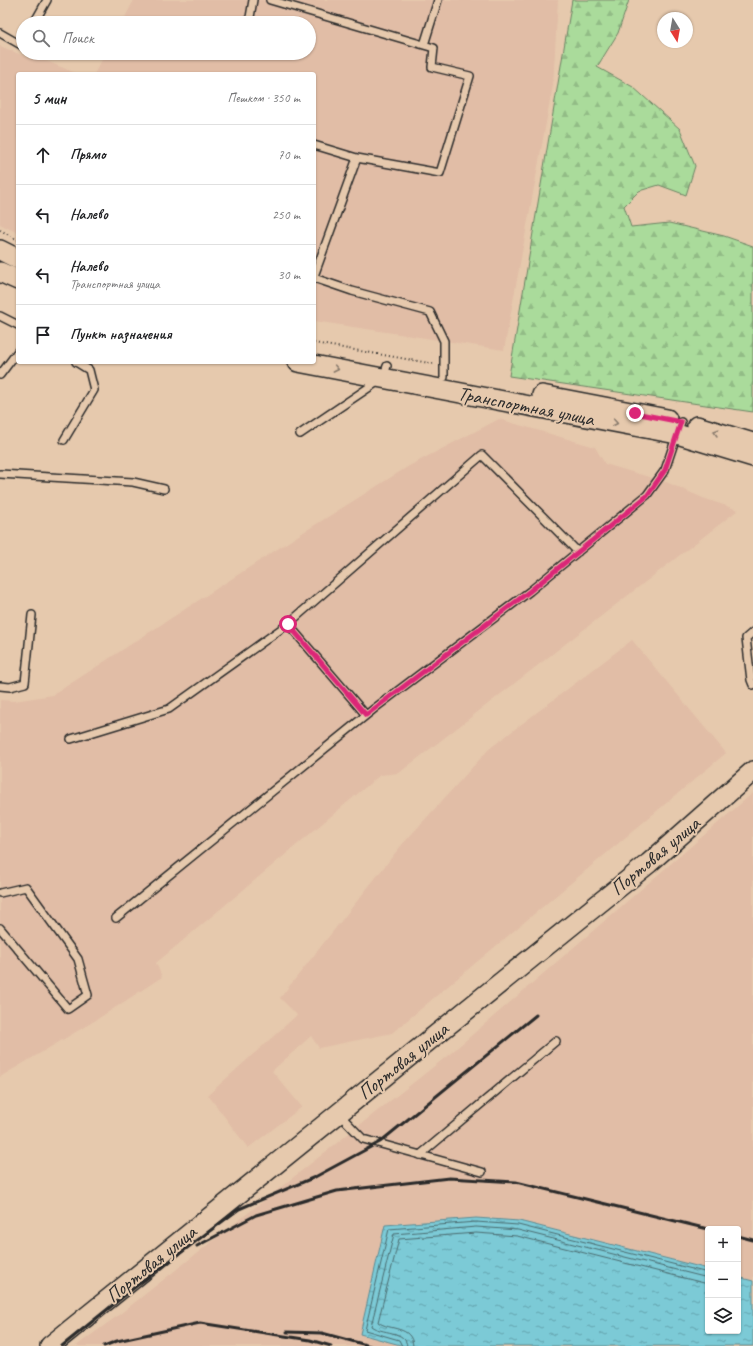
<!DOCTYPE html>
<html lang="ru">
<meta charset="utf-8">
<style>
:root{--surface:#fff;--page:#f2f2f2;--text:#202124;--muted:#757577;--line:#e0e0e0}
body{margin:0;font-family:Caveat,sans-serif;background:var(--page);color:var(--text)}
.controls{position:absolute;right:12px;bottom:12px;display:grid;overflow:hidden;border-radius:4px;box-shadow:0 1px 3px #0004}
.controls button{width:36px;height:36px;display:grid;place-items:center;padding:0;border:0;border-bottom:1px solid var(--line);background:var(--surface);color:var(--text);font:20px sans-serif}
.compass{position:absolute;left:657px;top:12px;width:36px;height:36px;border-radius:50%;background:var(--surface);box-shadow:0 1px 3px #0004;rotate:169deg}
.stop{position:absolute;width:12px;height:12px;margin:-9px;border:3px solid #db2777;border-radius:50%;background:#fff}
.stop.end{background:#db2777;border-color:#fff;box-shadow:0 1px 4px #0008}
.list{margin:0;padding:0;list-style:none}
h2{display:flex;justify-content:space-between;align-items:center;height:52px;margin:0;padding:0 16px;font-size:17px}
h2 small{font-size:13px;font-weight:400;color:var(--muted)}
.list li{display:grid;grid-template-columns:26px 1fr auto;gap:12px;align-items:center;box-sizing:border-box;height:60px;padding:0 16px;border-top:1px solid var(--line)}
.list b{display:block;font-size:15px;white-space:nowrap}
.list p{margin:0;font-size:13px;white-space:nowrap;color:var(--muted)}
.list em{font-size:13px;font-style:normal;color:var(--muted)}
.icon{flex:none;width:22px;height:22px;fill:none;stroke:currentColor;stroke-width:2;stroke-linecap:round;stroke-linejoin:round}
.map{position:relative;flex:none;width:753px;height:1346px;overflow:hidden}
.search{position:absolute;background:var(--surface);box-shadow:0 1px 3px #0004;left:16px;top:16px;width:300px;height:44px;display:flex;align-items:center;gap:10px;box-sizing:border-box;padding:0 14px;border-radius:22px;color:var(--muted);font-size:15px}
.panel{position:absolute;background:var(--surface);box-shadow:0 1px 3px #0004;left:16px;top:72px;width:300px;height:292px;border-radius:4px}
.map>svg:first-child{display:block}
.built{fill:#e1bda6}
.forest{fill:url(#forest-firs);stroke:#6a8363}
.water{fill:url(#water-ripples);stroke:#5b8a92}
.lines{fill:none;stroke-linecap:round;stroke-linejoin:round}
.shore{stroke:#4b6b6f;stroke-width:1}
.lane-casing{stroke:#2b2b2b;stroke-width:10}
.secondary-casing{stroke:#2b2b2b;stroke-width:22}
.path{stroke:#2b2b2b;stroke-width:2;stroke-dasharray:1 3;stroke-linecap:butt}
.lane{stroke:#e6c9ad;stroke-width:7}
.secondary{stroke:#e6c9ad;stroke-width:19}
.rail{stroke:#2b2b2b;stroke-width:3}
.oneway{stroke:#887a6c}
.route{stroke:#db2777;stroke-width:5}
.labels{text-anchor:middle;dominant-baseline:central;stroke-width:4;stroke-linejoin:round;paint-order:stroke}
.street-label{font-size:20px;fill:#2b2b2b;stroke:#e6c9ad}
</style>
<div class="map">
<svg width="753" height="1346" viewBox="0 0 753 1346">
<defs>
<pattern id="forest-firs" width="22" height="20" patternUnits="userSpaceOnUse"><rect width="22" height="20" fill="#aadb9b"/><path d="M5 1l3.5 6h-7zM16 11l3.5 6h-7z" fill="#92bc86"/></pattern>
<pattern id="water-ripples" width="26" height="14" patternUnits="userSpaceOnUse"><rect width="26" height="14" fill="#7bcad6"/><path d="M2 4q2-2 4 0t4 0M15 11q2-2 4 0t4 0" fill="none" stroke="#65a4ae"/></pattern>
</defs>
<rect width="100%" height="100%" fill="#e6c9ad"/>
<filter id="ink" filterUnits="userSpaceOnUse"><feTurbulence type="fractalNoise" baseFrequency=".025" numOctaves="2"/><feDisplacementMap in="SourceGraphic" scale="8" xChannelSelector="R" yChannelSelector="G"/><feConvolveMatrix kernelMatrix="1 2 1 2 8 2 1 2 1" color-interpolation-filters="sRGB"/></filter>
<g filter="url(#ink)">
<path class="built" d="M134,0h424l-5,85 -49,265 -190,-29v-247h-220l12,-21h203v-30h-187z
M0,46l31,13 8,-1 39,16h-60v159l-18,-9z
M499,419l96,28 10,17 61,18 37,16 35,12 -339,263 -19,2 -224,188 6,14 -66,43 -96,57v-377l14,1 39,-6 246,-160 110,-69z
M632,640l94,113 -334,280 -73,15 -8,-12 -39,35 30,36 -54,41 -40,-53 89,-80 -17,-17 120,-151 89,-98z
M753,793v488l-15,-4v-48h-30v40l-189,-48 -43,-3 -91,7 -25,109 44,12h-328l44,-32 331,-261z"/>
<path class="forest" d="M572,0h57l-11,33 -21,34 36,20 47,42 15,37 -9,29 -27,-10 -20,6 -15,15 7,21 38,-4 55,13 29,10v166l-244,-36z"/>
<path class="water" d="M476,1218l43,3 189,48v62h30v-54l15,4v65h-349l-44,-12 25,-109z"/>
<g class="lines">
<path class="shore" d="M402,1346l-3,-6 -34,-10 24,-101 87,-7 42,3 190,48
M407,1346c-1,-16 -26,-12 -36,-20l23,-92 82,-7 42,3 190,48
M413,1346c-1,-21 -23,-15 -35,-24l21,-83 77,-6 41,3 191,48"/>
<defs>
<path id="lane" d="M270,0l164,48 -2,19 38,9 -30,97 -83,-15 -43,118
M34,23l13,-23
M249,23l4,-23
M0,33l21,12 2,-3
M424,45l14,-45
M244,54v-1
M314,145l43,13
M314,278l38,13 78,21 14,29v36
M0,316l18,9
M0,375l18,-24
M300,434l83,-56 4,-12
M64,440l30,-50 -5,-20 -13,-8
M0,474l133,8 31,7
M288,624l194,-169 96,97
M753,632l-7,6 5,42 2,5
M0,686l10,1 15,-4 7,-68
M71,739l98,-30 119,-85 78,91
M0,893l26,-6 52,72 10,36 -20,14 -68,-81
M116,918l259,-210 155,-117 117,-96 18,-25 16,-48
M338,1113l25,26 119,33
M420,1155l136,-114"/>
<path id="secondary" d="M0,250l18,9
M0,272l18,8
M298,362l379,72 76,23
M542,395l125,24
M697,426l56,17
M50,1346l599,-483 104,-92"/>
</defs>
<use href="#lane" class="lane-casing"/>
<use href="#secondary" class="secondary-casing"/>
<path class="path" d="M0,230l18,10
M314,343l121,21"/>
<use href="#lane" class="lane"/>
<use href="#secondary" class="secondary"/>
<path class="rail" d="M738,1236l15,4
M197,1246l59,-31 81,-24 112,-13 67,4 192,47
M287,1332l35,1 48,13
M62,1346l73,-59 104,-78 76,-32 65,-35 156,-127
M104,1346l13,-5 83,-18 110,17 21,6"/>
</g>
<defs><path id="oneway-chevron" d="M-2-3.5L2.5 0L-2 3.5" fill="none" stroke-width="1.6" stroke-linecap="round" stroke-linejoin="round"/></defs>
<g class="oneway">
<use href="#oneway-chevron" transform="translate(336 369) rotate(11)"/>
<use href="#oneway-chevron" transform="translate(615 423) rotate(11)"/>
<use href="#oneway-chevron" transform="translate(716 432) rotate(-164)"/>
</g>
</g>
<g class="lines" filter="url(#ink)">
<path class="route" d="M288,624l78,91 164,-124 117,-95 18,-26 16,-48 -46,-9"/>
</g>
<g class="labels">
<g class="street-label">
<text transform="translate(526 406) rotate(11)">Транспортная улица</text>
<text transform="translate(655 856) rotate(-40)">Портовая улица</text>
<text transform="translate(403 1061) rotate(-39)">Портовая улица</text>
<text transform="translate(151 1264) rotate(-39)">Портовая улица</text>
</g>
</g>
</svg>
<div class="controls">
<button>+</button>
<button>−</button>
<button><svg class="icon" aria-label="layers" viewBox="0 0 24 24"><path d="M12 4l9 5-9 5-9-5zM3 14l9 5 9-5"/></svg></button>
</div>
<svg class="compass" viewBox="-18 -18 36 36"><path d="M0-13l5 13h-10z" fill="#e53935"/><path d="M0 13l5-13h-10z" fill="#757577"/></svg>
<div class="stop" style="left:288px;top:624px"></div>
<div class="stop end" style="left:635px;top:413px"></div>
<div class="search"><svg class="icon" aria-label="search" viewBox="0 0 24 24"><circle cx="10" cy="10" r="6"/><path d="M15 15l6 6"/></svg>Поиск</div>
<section class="panel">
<h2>5 мин<small>Пешком · 350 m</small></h2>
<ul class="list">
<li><svg class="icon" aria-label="ahead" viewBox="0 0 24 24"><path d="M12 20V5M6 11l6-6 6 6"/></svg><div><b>Прямо</b></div><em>70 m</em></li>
<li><svg class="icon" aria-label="left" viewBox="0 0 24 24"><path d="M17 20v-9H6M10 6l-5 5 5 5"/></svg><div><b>Налево</b></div><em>250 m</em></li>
<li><svg class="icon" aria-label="left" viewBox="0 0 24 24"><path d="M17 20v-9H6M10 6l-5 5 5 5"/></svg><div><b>Налево</b><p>Транспортная улица</p></div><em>30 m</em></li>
<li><svg class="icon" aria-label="arrive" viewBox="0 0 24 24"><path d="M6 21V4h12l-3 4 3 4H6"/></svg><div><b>Пункт назначения</b></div></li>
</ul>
</section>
</div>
